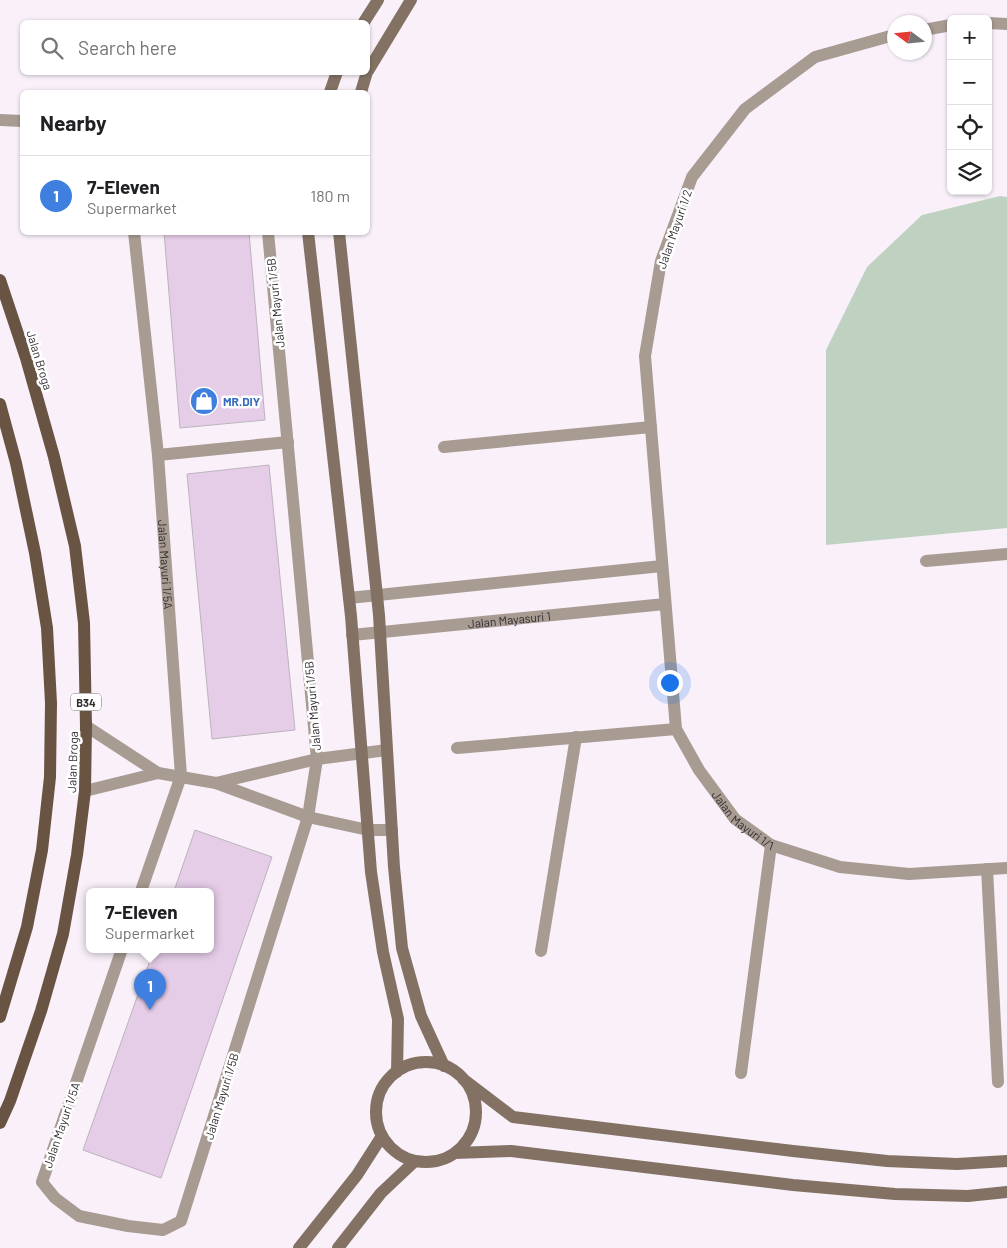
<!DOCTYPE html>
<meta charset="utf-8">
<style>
:root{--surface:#fff;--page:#f6f6f6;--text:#202124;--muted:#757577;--line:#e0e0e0;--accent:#765e2f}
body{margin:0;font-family:Barlow,sans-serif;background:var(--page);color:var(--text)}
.controls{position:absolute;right:15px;top:15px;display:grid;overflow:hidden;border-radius:8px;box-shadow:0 1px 4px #0004}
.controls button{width:45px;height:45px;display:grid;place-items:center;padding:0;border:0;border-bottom:1px solid var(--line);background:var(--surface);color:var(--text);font:25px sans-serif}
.compass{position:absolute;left:887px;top:15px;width:45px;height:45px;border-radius:50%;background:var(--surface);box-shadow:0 1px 4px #0004;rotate:285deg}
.you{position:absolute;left:669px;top:682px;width:18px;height:18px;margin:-12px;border:4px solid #fff;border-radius:50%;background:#1a73e8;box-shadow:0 0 0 8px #1a73e833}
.badge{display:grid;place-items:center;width:32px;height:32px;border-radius:50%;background:var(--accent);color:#fff;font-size:16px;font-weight:700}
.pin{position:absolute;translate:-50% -41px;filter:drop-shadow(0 1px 2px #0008)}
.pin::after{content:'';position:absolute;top:26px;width:18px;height:15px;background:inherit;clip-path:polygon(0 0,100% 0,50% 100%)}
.popup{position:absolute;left:86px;top:888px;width:128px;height:65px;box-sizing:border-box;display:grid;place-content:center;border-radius:8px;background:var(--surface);filter:drop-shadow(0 1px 4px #0005);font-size:16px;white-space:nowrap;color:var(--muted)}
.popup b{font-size:19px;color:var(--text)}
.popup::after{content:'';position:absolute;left:50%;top:100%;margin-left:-10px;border:10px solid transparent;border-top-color:var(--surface)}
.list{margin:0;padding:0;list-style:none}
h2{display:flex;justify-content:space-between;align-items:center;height:65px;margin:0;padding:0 20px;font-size:21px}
h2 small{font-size:16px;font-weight:400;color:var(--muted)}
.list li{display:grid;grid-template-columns:32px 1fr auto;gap:15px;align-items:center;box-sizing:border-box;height:80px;padding:0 20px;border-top:1px solid var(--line)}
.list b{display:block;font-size:19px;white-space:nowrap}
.list p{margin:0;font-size:16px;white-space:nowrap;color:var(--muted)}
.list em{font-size:16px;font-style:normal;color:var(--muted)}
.icon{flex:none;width:28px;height:28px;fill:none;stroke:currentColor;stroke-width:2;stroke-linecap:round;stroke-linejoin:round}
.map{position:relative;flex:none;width:1007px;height:1248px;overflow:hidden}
.search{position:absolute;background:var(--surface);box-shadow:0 1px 4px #0004;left:20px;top:20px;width:350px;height:55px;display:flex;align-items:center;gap:12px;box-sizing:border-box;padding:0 18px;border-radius:8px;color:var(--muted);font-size:19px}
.panel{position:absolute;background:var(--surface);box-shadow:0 1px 4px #0004;left:20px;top:90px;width:350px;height:145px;border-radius:8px}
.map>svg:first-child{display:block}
.green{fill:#bfd2c2}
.building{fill:#e5cce7;stroke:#bcb3bd}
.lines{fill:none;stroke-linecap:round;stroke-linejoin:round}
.lane{stroke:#a89b92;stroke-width:12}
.street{stroke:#a89b92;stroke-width:12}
.secondary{stroke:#837264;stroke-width:12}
.primary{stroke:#695443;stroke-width:12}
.labels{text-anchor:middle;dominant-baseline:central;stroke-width:5;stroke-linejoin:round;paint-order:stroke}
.shield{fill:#fff;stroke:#6e6b6e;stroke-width:1}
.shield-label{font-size:11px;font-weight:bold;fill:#302c30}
.street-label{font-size:12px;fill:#302c30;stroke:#fff}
.shop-label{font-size:12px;font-weight:bold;fill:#366cbe;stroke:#fff;text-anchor:start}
</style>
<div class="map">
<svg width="1007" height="1248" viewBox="0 0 1007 1248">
<rect width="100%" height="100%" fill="#f9f0fa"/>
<path class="green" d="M1000,196l7,1v331l-181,17v-195l41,-83 55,-52z"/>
<path class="building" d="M164,232h85l16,188 -85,8z
M269,465l26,265 -83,9 -25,-265z
M195,830l77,27 -111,321 -78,-28 71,-201h56v-58h-36z"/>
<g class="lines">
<path class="lane" d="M158,455l130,-13"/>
<g class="street">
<path d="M988,23l19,1"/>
<path d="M924,30l27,-5"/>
<path id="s1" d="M894,35l-79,22 -70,52 -53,68 -31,84 -16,95 31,373 23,41 36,49 36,26 69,22 69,7 98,-6"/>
<path d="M0,120l22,1"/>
<path id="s2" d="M134,232l24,223 23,321 -40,115"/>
<path d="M444,447l207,-20"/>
<path d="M926,561l81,-7"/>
<path d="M349,598l313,-32"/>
<path id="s3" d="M352,635l313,-31"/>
<path d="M86,726l72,47"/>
<path d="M457,748l219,-19"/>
<path d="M216,783l101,-24 70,-9"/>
<path d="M85,791l73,-18 58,10 92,34 60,13h24"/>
<path d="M987,869l11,213"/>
<path d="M122,949l-80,233 13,16 24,18 49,10 35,4 18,-9 127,-404 9,-58 -49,-527"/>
<path d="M541,951l35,-214"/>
<path d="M741,1073l30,-228"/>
</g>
<path class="secondary" d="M364,22l14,-22
M368,71l43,-71
M330,92l7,-20
M361,92l6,-20
M308,232l43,384 20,256 12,80 15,67 -1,53
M339,232l40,383 15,252 8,81 19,68 23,50
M376 1112a50 50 0 1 1 100 0a50 50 0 1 1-100 0Z
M463,1079l50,38 280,34 94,10 70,3 50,-3
M455,1153l56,-2 282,34 102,9 73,2 39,-4
M299,1248l58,-73 25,-39
M338,1248l43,-55 34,-32"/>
<path class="primary" d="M0,280l26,78 28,99 21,89 9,77 2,103 -1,65 -8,64 -14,79 -22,77 -31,90 -10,22
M0,404l16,59 19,90 12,75 4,75 -1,74 -8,73 -15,77 -27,90"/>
</g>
<defs>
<symbol id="shop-disc" viewBox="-11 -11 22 22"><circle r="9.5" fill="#3f7fe0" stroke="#fff"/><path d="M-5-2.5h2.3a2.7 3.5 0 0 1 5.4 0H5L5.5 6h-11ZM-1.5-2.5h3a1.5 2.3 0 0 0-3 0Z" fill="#fff"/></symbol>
</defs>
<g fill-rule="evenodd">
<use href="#shop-disc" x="188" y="385" width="32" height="32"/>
</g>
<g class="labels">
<rect class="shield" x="71" y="693.5" width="30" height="17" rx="4"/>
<g class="shield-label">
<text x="86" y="702">B34</text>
</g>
<g class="street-label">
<text transform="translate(674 229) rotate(-71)">Jalan Mayuri 1/2</text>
<text transform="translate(275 303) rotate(-96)">Jalan Mayuri 1/5B</text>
<text transform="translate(40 360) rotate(73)">Jalan Broga</text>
<text stroke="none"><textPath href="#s2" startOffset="334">Jalan Mayuri 1/5A</textPath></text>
<text stroke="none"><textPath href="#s3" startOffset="158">Jalan Mayasuri 1</textPath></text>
<text transform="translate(312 706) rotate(-95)">Jalan Mayuri 1/5B</text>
<text transform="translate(72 762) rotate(-88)">Jalan Broga</text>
<text stroke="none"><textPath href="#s1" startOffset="930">Jalan Mayuri 1/1</textPath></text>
<text transform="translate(221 1096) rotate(-73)">Jalan Mayuri 1/5B</text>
<text transform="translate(61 1125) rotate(-71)">Jalan Mayuri 1/5A</text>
</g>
<g class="shop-label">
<text x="223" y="401">MR.DIY</text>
</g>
</g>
</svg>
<div class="controls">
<button>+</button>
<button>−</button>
<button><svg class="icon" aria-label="locate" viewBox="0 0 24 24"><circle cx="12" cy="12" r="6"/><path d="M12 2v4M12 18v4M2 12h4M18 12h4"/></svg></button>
<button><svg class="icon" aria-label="layers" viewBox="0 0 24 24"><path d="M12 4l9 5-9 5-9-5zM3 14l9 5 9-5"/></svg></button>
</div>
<svg class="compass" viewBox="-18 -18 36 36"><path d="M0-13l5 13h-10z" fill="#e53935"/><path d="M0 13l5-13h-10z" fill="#757577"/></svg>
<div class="you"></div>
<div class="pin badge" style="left:150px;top:1010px;background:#3f7fe0">1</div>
<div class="popup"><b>7-Eleven</b>Supermarket</div>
<div class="search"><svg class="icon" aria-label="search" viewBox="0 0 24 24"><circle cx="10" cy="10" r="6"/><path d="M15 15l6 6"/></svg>Search here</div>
<section class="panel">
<h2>Nearby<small></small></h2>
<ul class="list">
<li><span class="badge" style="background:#3f7fe0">1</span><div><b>7-Eleven</b><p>Supermarket</p></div><em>180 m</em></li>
</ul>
</section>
</div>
